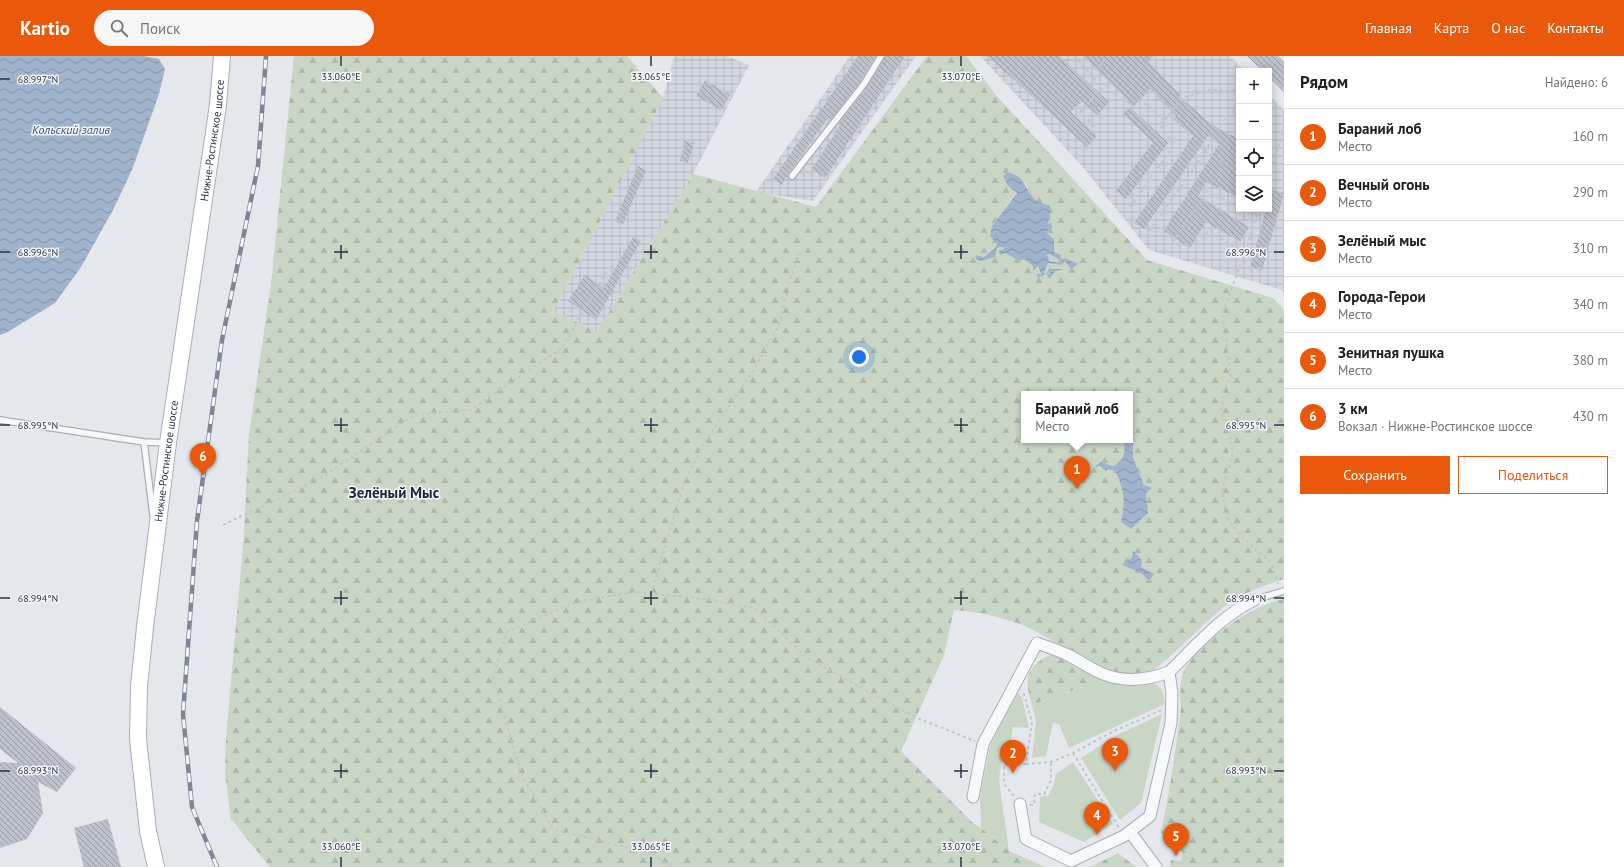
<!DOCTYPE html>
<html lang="ru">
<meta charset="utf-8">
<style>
:root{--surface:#fff;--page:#f6f6f6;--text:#202124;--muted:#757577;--line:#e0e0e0;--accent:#ea580c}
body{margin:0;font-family:"PT Sans",sans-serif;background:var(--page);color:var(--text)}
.controls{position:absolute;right:12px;top:12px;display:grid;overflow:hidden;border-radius:0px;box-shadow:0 2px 10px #0003}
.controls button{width:36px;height:36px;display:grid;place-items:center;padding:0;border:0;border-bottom:1px solid var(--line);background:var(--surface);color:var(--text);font:20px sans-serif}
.you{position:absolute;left:859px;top:301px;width:14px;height:14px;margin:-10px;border:3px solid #fff;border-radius:50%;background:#1a73e8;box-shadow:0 0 0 6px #1a73e833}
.badge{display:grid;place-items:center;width:26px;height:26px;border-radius:50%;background:var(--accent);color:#fff;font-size:13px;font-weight:700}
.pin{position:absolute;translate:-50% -33px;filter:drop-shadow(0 1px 2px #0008)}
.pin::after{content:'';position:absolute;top:21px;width:14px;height:12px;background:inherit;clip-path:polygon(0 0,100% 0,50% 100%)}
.popup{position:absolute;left:1021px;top:335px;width:112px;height:52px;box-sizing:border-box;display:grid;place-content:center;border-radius:0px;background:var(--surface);filter:drop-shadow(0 1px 3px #0005);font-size:13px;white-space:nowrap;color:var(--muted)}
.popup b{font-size:15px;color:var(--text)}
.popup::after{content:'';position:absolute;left:50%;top:100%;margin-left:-8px;border:8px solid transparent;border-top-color:var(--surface)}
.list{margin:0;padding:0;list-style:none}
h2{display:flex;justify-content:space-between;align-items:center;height:52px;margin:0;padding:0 16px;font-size:17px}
h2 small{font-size:13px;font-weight:400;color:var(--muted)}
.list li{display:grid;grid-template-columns:26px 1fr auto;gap:12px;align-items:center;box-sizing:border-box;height:56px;padding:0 16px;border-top:1px solid var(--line)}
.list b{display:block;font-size:15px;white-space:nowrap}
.list p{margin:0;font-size:13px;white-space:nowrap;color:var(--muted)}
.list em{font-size:13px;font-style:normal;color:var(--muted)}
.actions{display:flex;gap:8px;padding:12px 16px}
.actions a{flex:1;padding:9px 0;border:1px solid var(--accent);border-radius:0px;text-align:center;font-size:14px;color:var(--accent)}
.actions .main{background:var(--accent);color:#fff}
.icon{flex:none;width:22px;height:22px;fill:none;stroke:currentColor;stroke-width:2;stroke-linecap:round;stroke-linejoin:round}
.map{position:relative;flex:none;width:1284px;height:811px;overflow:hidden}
header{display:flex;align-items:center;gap:24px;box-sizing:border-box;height:56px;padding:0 20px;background:var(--accent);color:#fff}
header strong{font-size:19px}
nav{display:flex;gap:22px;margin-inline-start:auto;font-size:14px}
.search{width:280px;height:36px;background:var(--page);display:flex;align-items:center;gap:10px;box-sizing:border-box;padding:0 14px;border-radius:22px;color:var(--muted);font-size:15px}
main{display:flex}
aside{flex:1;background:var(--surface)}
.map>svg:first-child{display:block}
.industrial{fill:url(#industrial-grid)}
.grass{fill:#c9d6c5}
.forest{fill:url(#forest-firs);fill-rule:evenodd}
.water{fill:url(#water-waves)}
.building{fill:url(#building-back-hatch)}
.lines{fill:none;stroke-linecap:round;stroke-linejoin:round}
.lane-casing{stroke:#a9aeb7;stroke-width:8}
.street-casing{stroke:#a9aeb7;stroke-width:13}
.secondary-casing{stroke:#a9aeb7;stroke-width:18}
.path{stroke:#c2c5cb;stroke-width:2;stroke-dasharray:3 3;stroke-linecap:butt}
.lane{stroke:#f7f8fa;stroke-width:5.5}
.street{stroke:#f7f8fa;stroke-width:11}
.secondary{stroke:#fff;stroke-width:16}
.rail-casing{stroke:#7d8696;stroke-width:4.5}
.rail{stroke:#f4f6f9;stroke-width:3;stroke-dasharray:9;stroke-linecap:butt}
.ticks{fill:none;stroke:#2b3445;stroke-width:1.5}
.labels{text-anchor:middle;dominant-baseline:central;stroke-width:3;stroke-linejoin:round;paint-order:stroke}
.street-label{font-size:11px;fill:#2b3445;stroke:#f4f6f9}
.water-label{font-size:12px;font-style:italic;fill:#34527a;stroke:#f4f6f9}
.district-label{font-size:15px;font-weight:bold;fill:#1d2536;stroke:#f4f6f9}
.ticks-label{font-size:10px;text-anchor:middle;fill:#2b3445;stroke:#f4f6f9;stroke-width:3;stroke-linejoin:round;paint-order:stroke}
</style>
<header>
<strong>Kartio</strong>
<div class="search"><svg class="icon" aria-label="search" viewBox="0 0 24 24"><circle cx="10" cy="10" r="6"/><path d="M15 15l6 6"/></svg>Поиск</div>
<nav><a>Главная</a><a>Карта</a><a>О нас</a><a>Контакты</a></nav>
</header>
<main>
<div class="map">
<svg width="1284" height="811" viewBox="0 0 1284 811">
<defs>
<pattern id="industrial-grid" width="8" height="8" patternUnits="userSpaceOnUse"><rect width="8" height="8" fill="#d2d6de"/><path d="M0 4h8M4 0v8" fill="none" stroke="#b4b8c0"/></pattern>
<pattern id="forest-firs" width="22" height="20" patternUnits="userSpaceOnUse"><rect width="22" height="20" fill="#c9d6c5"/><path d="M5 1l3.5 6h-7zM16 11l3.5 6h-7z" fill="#adb8ab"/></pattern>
<pattern id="water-waves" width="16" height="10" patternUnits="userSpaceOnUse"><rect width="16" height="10" fill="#9fb4cc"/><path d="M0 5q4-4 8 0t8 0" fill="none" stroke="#8293a7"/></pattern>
<pattern id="building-back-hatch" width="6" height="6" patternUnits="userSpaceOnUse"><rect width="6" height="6" fill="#bbc0ca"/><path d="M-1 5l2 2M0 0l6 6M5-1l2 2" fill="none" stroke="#989da6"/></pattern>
</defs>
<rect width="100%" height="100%" fill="#e4e7ec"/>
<path class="industrial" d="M674,0h53l22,9 -56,109 -96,158 -43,-21 109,-213z
M850,0h66l-103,145 -57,-9z
M980,0h250l15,15h-6v138h30v-114l15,15v183l-2,-3 -133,-40 -67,-84z"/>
<path class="grass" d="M1091,617l62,9c9,5 11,12 12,22l-96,44 -10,-24 -6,-1 -7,33 -14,2 4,-38 -4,-15 58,-21z
M1017,636l5,6 7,30 -16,-1 -4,27 -8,8 -2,18 10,71 -28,-23 -1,-31 10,-51z
M1162,658l-21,89 -21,17 -39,-62 36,-23z
M1073,706l40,62 -29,18 -45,-20 1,-25 8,-1 5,-10 3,-12z"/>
<path class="forest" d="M294,0h333l36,42 -109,213 43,21 96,-158 123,33 111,-151h39l30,39 151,165 126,38 11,12v269c-22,7 -47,16 -65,32 -14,12 -28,26 -42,39 -9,8 -18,17 -29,23 -33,15 -92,-34 -123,-47 -22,-9 -47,-14 -71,-16l-10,45 -43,96 72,72 8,5 28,23 36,16h-775l-39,-48 -6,-46 1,-35 18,-204 5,-100 22,-150zM1007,116l8,2 11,10 20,41v7l8,20 7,3 -1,5 -11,-6 -5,3 5,4 10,2 6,-5 -4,7 -13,-3 -4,11 7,1v-5l4,2 -5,7 -4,-4 -8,4 3,-4 -3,-9 -5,5v-4l-9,-7 -4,2 -15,-8 -3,-6 -5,1 -16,13 -6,-6 9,2 10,-8 3,-5 -5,-18 25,-34 -9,-6 -5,-10zM1024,338h106v46h3v17l11,28 -23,37c4,-23 4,-30 -6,-51l-7,-2 -2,1 -6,-4 1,-4 12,4c12,-6 12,-14 11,-26h-100zM1133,495l5,5 3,11 12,7 -4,7 -8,-8 -18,-8 9,-8z
M1284,543v268h-114l1,-7 10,1 1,-10 -10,-1 -11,-17c8,-39 14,-78 19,-117 2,-14 -2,-30 3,-43 13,-30 69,-68 101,-74z
M1050,599l10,1 31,17 -1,11 -58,21c-8,-25 -7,-38 18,-50z
M1118,797l18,14h-46z"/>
<path class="water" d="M0,0h144l15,3 6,10 -6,25 -27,76 -19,40 -32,57 -26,36 -49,30 -6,2z
M1007,116c17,3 16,13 26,25 3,5 12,7 17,9v13l-3,5 4,-1 1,5 -6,4 8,8v12l7,3 -1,5 -11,-6 -3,2h2l1,5 10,2 6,-5 13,6 -7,5 -6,-8 -4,4 -13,-2 -4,10 6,1 1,-5h12l-8,2 -5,8 -4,-5 -8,4 -2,-4h5l-3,-8 -5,5v-5l-9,-7 -4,2 -15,-8 -5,2 -1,-4 5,-2 -2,-2 -5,1 -2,9 -14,4 -5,-2 -1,-4 9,2 10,-8 3,-5 -7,-8 2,-10 25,-33 -9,-7 -5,-10z
M1124,384h9v17l11,28 8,3 -6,5 2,20 -17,16 -10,-7c4,-23 4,-30 -6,-51l-7,-2 -2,2 -6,-5 -6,1 7,-5 12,4c12,-6 12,-14 11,-26z
M1133,494l9,11 -1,6 13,7 -5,7 -8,-8 -19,-8 10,-8z"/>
<path class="building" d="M858,0h18l-16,26 -29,38 -3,-2 -39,55 -7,12 -9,-6z
M885,0h20l-80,122 -13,-9 28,-43 -2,-2 29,-37z
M988,0h71l50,46 -12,13 -15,-14 -11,11 26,24 -10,11z
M1083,0h70l-5,5 32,34 -1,1 26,23 14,10 20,10v59l-33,-16 -8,14 51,31 -9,15 -34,-20 -16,26 -26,-17 55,-87 -11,-8 -64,93 -10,-6 59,-87 -20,-17 3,-3 -26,-27 -17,18 -7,-6 2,-1z
M1247,0h31l6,6v30l-15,-15v-6h-6z
M705,24l25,15 -9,15 -25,-14z
M1130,51l38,36 -42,56 -10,-8 37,-49 -30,-28z
M685,85l9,2 -6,20 -8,-2z
M638,110l8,4 -23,54 -8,-3z
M1272,134l12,3 -22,77 -12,-3 16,-58h3v-10z
M633,181l8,4 -45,79 -28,-19 17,-26 19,13z
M0,651l76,61 -19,24 -19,-10 5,31 -16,26 -27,9v-86l18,1 -18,-14z
M108,763l13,48h-37l-10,-39z"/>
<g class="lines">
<defs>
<path id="lane" d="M792,120l72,-92 17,-28
M0,364l144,22 24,1
M144,386l9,73
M1254,544l30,-9"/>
<path id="street" d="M973,741l10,-53 54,-101c10,4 21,7 31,12 12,6 23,14 35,19 23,9 45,6 66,-2
M1020,748l6,35 45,22 53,-25 26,-20 21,-93 1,-30 -3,-21c27,-26 51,-55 85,-72
M1130,776l26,35"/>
<g id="secondary">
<path id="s1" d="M156,811l-8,-36 -10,-92 1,-52 6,-60 23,-184 50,-338 4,-49"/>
</g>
</defs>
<use href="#lane" class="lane-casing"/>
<use href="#street" class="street-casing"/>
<use href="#secondary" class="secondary-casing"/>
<path class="path" d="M1024,0l71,71
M1074,0l17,18 18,-18
M1144,47l20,17
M1080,56l21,-23 -10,-15
M1205,96l19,-32 15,-14
M1269,119l15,-46
M1130,151l44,-62 -14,-20 23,-27 24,-8h32
M1244,153l13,6
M1146,180l59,-84 34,19
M1203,183l5,-8 37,22 14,-44
M1173,186l34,-51 32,16
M1245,197l-23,61 4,21 5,43 -8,12 -2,22 7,14 5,27 -11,38 5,26 11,16 33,30 7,21
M223,469l96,-46 95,-64 56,-5 92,-62 46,-79
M651,538l33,-111 19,-38 52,-77 24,-43 11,-45 9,-28
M1073,697l46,75
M1026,708l25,-2 22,-9 43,-23 46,-20
M1014,740l-10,-12v-19l22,-1 6,-42 -9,-31
M1030,749h4l1,-11h9l7,-14v-18
M671,811l-18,-13 -100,-25 -32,-55 -28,-97 14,-45 69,-30 58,-10 62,6 59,10 52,50 110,60 58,23"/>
<use href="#lane" class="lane"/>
<use href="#street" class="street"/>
<use href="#secondary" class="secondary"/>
<defs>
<path id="rail" d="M217,811l-25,-60 -9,-93 14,-193 25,-181 36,-174 8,-110"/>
</defs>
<use href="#rail" class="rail-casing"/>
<use href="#rail" class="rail"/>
</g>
<path class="ticks" d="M341,0v10M651,0v10M961,0v10M0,23h10M341,189v14M651,189v14M961,189v14M0,196h10M334,196h14M644,196h14M954,196h14M1274,196h10M341,362v14M651,362v14M961,362v14M0,369h10M334,369h14M644,369h14M954,369h14M1274,369h10M341,535v14M651,535v14M961,535v14M0,542h10M334,542h14M644,542h14M954,542h14M1274,542h10M341,708v14M651,708v14M961,708v14M0,715h10M334,715h14M644,715h14M954,715h14M1274,715h10M341,801v10M651,801v10M961,801v10"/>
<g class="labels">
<g class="street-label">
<text stroke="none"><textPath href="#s1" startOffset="733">Нижне-Ростинское шоссе</textPath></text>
<text stroke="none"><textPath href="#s1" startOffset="409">Нижне-Ростинское шоссе</textPath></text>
</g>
<g class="water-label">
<text x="71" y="73">Кольский залив</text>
</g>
<g class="district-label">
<text x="394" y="436">Зелёный Мыс</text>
</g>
</g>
<g class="ticks-label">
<text x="341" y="24">33.060°E</text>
<text x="651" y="24">33.065°E</text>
<text x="961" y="24">33.070°E</text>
<text x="38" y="27">68.997°N</text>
<text x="38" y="200">68.996°N</text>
<text x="1246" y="200">68.996°N</text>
<text x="38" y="373">68.995°N</text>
<text x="1246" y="373">68.995°N</text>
<text x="38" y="546">68.994°N</text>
<text x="1246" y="546">68.994°N</text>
<text x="38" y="718">68.993°N</text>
<text x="1246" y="718">68.993°N</text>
<text x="341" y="794">33.060°E</text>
<text x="651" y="794">33.065°E</text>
<text x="961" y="794">33.070°E</text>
</g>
</svg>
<div class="controls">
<button>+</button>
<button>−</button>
<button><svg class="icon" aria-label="locate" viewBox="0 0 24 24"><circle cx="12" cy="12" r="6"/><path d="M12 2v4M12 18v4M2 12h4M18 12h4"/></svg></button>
<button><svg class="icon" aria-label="layers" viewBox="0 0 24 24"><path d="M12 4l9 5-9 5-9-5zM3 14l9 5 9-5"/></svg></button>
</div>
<div class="you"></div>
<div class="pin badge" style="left:1077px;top:433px">1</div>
<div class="popup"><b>Бараний лоб</b>Место</div>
<div class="pin badge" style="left:1013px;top:717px">2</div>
<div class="pin badge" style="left:1115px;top:715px">3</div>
<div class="pin badge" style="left:1097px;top:779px">4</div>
<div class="pin badge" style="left:1176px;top:800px">5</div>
<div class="pin badge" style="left:203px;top:420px">6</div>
</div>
<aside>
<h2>Рядом<small>Найдено: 6</small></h2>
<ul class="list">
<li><span class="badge">1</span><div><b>Бараний лоб</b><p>Место</p></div><em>160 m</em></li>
<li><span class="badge">2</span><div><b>Вечный огонь</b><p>Место</p></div><em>290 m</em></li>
<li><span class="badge">3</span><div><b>Зелёный мыс</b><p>Место</p></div><em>310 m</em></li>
<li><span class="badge">4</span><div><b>Города-Герои</b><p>Место</p></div><em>340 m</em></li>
<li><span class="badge">5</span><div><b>Зенитная пушка</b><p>Место</p></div><em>380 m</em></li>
<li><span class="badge">6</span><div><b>3 км</b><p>Вокзал · Нижне-Ростинское шоссе</p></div><em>430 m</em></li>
</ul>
<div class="actions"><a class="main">Сохранить</a><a>Поделиться</a></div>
</aside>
</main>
